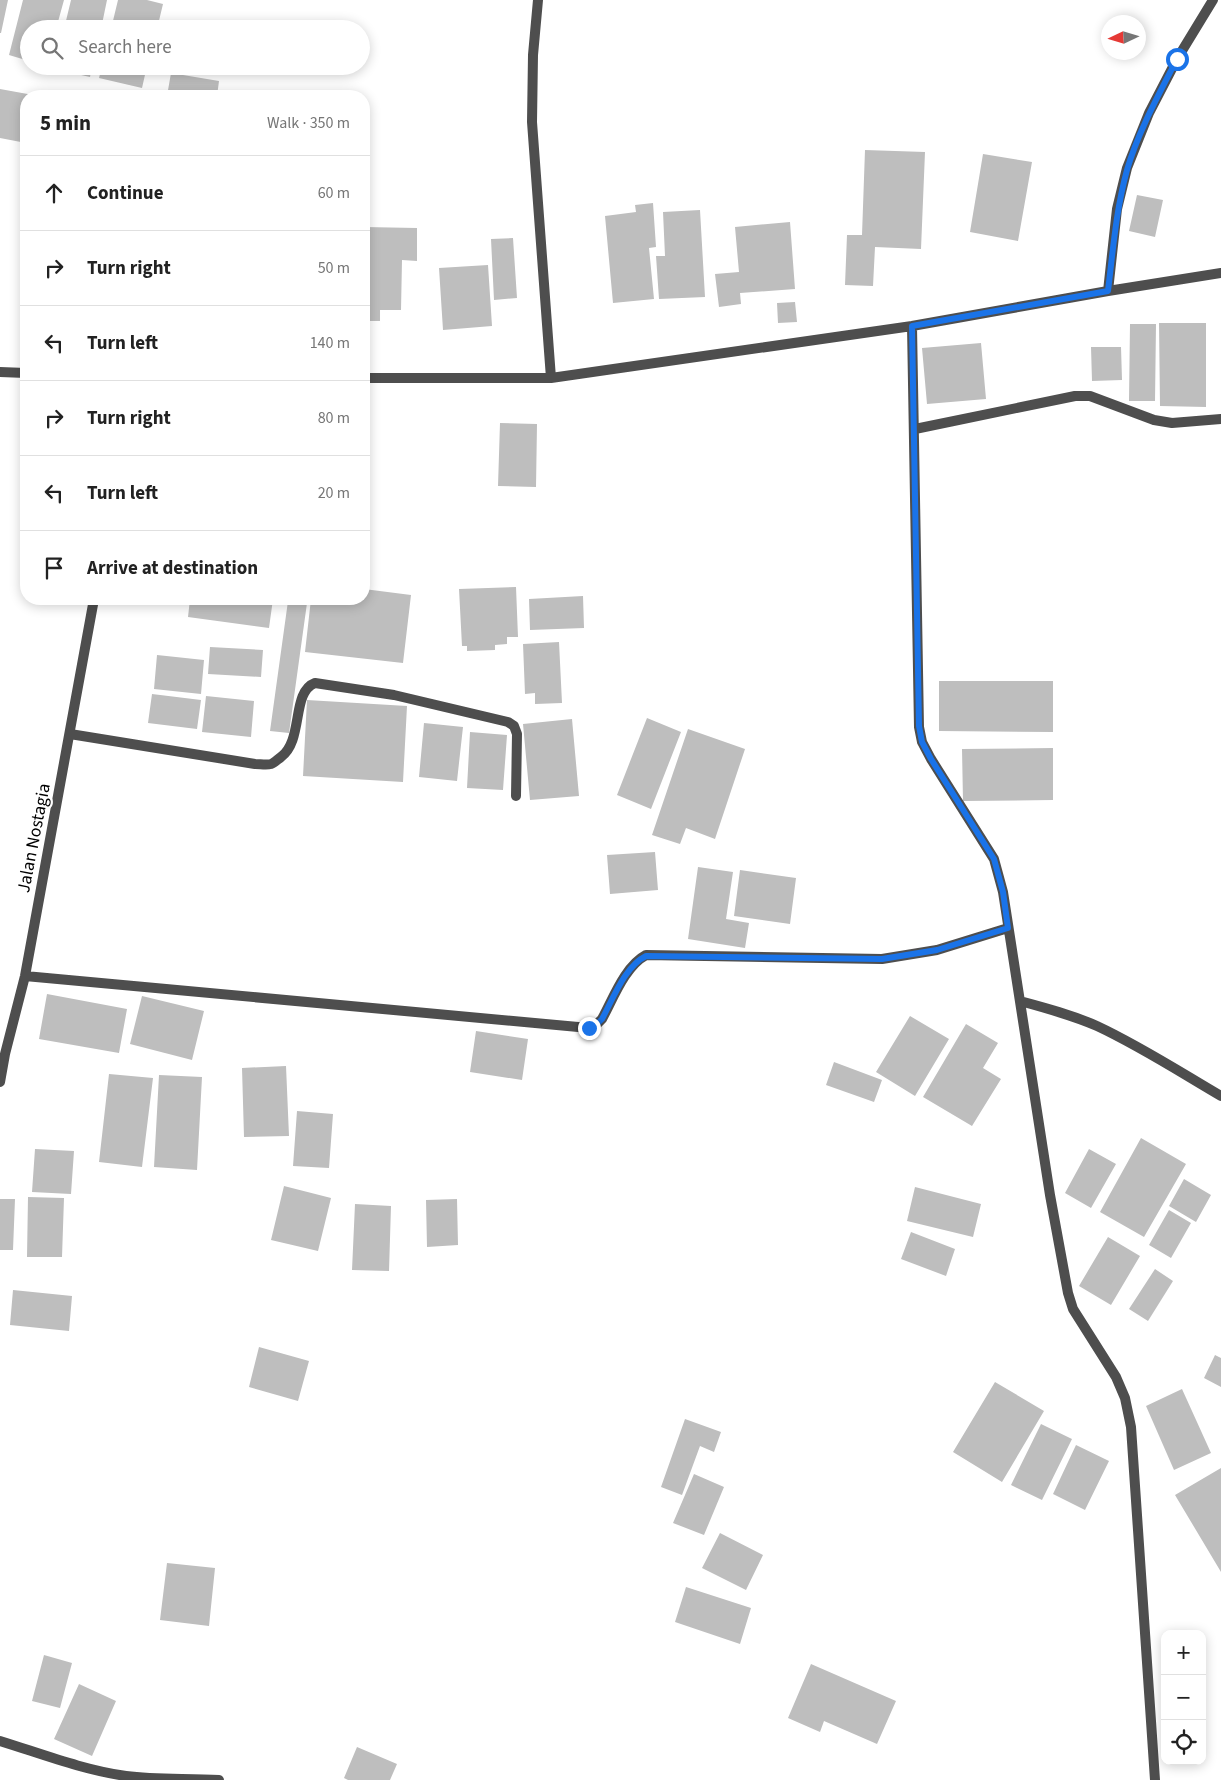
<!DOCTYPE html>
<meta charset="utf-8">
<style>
:root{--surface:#fff;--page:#f2f2f2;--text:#222;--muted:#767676;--line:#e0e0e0}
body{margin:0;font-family:"Source Sans 3",sans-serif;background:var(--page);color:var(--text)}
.controls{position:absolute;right:15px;bottom:15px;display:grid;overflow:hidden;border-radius:10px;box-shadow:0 2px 12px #0003}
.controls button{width:45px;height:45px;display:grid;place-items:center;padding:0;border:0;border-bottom:1px solid var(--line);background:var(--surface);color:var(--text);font:25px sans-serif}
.compass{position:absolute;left:1101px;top:15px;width:45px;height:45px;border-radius:50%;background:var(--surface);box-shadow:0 2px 12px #0003;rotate:266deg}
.stop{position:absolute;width:15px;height:15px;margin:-11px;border:4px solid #1a73e8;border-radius:50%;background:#fff}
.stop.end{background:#1a73e8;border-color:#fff;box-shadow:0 1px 5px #0008}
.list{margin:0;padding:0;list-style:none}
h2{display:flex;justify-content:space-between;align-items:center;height:65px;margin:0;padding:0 20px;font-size:21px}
h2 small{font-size:16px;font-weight:400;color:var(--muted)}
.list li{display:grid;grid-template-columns:32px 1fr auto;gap:15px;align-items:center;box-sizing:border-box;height:75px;padding:0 20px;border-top:1px solid var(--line)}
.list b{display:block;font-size:19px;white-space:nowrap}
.list em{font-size:16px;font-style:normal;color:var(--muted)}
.icon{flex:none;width:28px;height:28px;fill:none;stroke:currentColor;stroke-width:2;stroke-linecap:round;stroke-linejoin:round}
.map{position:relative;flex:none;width:1221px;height:1780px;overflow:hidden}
.search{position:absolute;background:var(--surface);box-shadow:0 2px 12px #0003;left:20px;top:20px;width:350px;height:55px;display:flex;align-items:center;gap:12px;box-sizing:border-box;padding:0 18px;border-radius:28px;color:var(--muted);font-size:19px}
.panel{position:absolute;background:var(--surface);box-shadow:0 2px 12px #0003;left:20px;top:90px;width:350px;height:515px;border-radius:20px}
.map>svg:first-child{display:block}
.building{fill:#bebebe}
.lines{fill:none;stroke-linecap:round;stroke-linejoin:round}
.minor{stroke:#4e4e4e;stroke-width:10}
.route{stroke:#1a73e8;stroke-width:6}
.labels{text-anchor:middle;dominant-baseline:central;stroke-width:4.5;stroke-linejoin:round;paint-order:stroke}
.street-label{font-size:18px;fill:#000;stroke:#fff}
</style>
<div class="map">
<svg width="1221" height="1780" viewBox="0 0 1221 1780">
<rect width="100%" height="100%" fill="#fff"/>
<path class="building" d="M0,0h8l-7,33h-1z
M23,0h41l-8,29h-27v32l-20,-6z
M71,0h36l-6,29h-37z
M118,0h29l16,4 -6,25h-46z
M56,66h36l-2,11 -35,-8z
M102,66h45l-5,22 -43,-10z
M171,73l48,8 -2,15h-50z
M0,89l33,6 -7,1v47l-26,-5z
M865,150l60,2 -4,97 -46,-2 -2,39 -28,-1 2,-50h15z
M983,154l49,8 -14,79 -48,-9z
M1137,195l26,5 -8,37 -26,-6z
M653,203l3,44 -7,1 5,51 -41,4 -8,-87 31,-4 -1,-7z
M700,210l5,87 -46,2 -3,-43h9l-2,-44z
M790,222l5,67 -55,4 1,11 -22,3 -4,-33 24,-2 -4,-45z
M364,227l53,1v33l-15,-1 -1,50h-21v11h-16z
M513,238l4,60 -23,2 -3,-61z
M488,265l4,61 -49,4 -4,-62z
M795,302l2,20 -19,1 -1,-20z
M1159,323h47v84l-46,-1z
M1130,324h26l-1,77h-26z
M981,343l5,56 -59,5 -5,-56z
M1091,347h30l1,33 -30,1z
M500,423l37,1 -1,63 -38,-1z
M516,587l2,50h-11v7l-12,1v5l-28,1v-5h-5l-3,-57z
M364,589l47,6 -8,68 -98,-11 6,-53h53z
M583,596l1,32 -54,2 -1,-31z
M190,599h83l-4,29 -81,-11z
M288,601l19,2 -18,130 -19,-2z
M559,642l3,61 -27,1v-11l-10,1 -2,-50z
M210,647l53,3 -2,27 -53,-3z
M157,655l47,5 -3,34 -47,-5z
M939,681h114v51l-114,-1z
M152,694l49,6 -4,29 -49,-6z
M206,696l48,5 -3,36 -49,-5z
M307,700l100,6 -4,76 -100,-6z
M647,718l34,14 -30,77 -34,-14z
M572,719l7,77 -49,4 -7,-76z
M424,723l39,4 -6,54 -38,-4z
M688,729l57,20 -30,90 -29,-11 -6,16 -28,-9z
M470,732l37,3 -4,55 -36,-2z
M1053,748v52l-90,1 -1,-52z
M655,852l3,38 -48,4 -3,-39z
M698,867l35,5 -7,47 23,4 -4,25 -57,-9z
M740,870l56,8 -6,46 -56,-8z
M47,994l80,15 -8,44 -80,-14z
M142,996l62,15 -12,49 -62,-16z
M910,1016l39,23 -34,57 -39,-24z
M966,1024l32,19 -15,25 18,11 -29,47 -49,-29z
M476,1031l52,8 -6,41 -52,-8z
M834,1062l48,18 -8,22 -48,-17z
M286,1066l3,70 -45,1 -2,-69z
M109,1074l44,4 -11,89 -43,-5z
M159,1075l43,2 -5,93 -43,-3z
M297,1111l36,3 -4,54 -36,-2z
M1141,1138l45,26 -42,73 -44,-25z
M35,1149l39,2 -3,43 -39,-2z
M1089,1149l27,15 -25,44 -26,-15z
M1184,1179l27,16 -15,27 -27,-16z
M284,1186l47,12 -13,53 -47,-11z
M915,1187l66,17 -8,33 -66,-16z
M28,1197l36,1 -2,59h-35z
M0,1199h15l-2,51h-13z
M457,1199l1,46 -31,2 -1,-47z
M355,1204l36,2 -2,65 -37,-1z
M1169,1210l22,13 -20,35 -22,-13z
M911,1232l44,17 -9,27 -45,-17z
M1108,1237l32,19 -29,49 -32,-19z
M1155,1269l18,12 -25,40 -19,-12z
M13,1290l59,6 -3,35 -59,-6z
M259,1347l50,14 -11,40 -49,-14z
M1215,1355l6,3v29l-17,-9z
M995,1382l49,29 -42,71 -49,-30z
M1182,1389l29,64 -37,17 -28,-64z
M685,1419l36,13 -7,20 -14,-6 -18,49 -21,-8z
M1041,1424l31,15 -30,61 -31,-15z
M1076,1445l33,16 -24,49 -32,-16z
M1221,1468v104l-46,-77z
M694,1474l30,13 -20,48 -31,-12z
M720,1533l43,22 -17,35 -44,-22z
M167,1563l48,5 -6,58 -49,-6z
M686,1587l65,21 -11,36 -65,-22z
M44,1655l28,8 -12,45 -28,-7z
M811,1664l85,37 -19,43 -53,-23 -4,11 -32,-14z
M79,1684l37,17 -24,55 -38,-17z
M357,1747l40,17 -7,16h-42l-4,-2z"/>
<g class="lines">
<path class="minor" d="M538,0l-5,55 -1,67 19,256
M1108,291l9,-82 10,-41 22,-55 28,-54 36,-59
M912,326l7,401 3,15 9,17 63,100 9,33 47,303 18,98 5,16 43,68 9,21 6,29 24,353
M0,372l26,1
M364,378h187l361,-52 196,-35 113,-18
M915,429l160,-33h15l64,24 18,3 49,-4
M70,734l185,30c5,0 12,1 16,0 3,-1 7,-5 10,-7 23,-17 10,-65 34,-74l79,12 114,27 6,4 3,8 -1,62
M25,976l564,52 7,-3 6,-6c11,-20 23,-53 44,-64l236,4 55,-9 71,-22
M1020,1001c26,7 52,14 77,25 43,20 83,46 124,70
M0,1082l5,-28 20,-78 69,-377
M0,1741c42,13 83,29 126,35 31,4 62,2 93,4"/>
</g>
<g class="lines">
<path class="route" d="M589,1028l7,-3 6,-6c11,-20 23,-53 44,-63l236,3 55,-9 71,-22 -5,-36 -9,-33 -63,-100 -9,-17 -3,-16 -7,-400 196,-35c5,-41 8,-81 19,-121 11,-38 32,-76 50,-111"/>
</g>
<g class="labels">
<g class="street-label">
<text transform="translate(34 838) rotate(-79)">Jalan Nostagia</text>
</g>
</g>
</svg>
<div class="controls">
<button>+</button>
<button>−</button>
<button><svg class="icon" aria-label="locate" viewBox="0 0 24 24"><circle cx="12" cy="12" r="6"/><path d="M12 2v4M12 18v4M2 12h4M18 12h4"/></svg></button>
</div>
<svg class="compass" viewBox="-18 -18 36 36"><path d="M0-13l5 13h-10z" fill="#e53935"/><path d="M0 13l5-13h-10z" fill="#767676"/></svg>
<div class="stop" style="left:1177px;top:59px"></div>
<div class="stop end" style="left:589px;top:1028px"></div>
<div class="search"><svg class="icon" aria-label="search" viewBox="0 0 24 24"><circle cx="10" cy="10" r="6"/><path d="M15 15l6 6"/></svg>Search here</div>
<section class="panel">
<h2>5 min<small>Walk · 350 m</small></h2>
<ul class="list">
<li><svg class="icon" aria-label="ahead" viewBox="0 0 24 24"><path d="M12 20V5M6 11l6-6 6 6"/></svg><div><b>Continue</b></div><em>60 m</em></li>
<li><svg class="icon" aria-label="right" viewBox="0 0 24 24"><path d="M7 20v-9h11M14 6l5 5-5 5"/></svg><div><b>Turn right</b></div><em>50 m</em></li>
<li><svg class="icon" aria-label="left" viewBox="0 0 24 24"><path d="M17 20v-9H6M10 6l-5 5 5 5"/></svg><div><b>Turn left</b></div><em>140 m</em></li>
<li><svg class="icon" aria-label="right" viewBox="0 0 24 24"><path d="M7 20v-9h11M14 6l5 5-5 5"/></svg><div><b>Turn right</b></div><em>80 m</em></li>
<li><svg class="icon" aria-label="left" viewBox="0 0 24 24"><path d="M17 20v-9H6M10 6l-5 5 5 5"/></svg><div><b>Turn left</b></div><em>20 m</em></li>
<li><svg class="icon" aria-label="arrive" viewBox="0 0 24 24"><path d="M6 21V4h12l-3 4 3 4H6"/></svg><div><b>Arrive at destination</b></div></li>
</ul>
</section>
</div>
